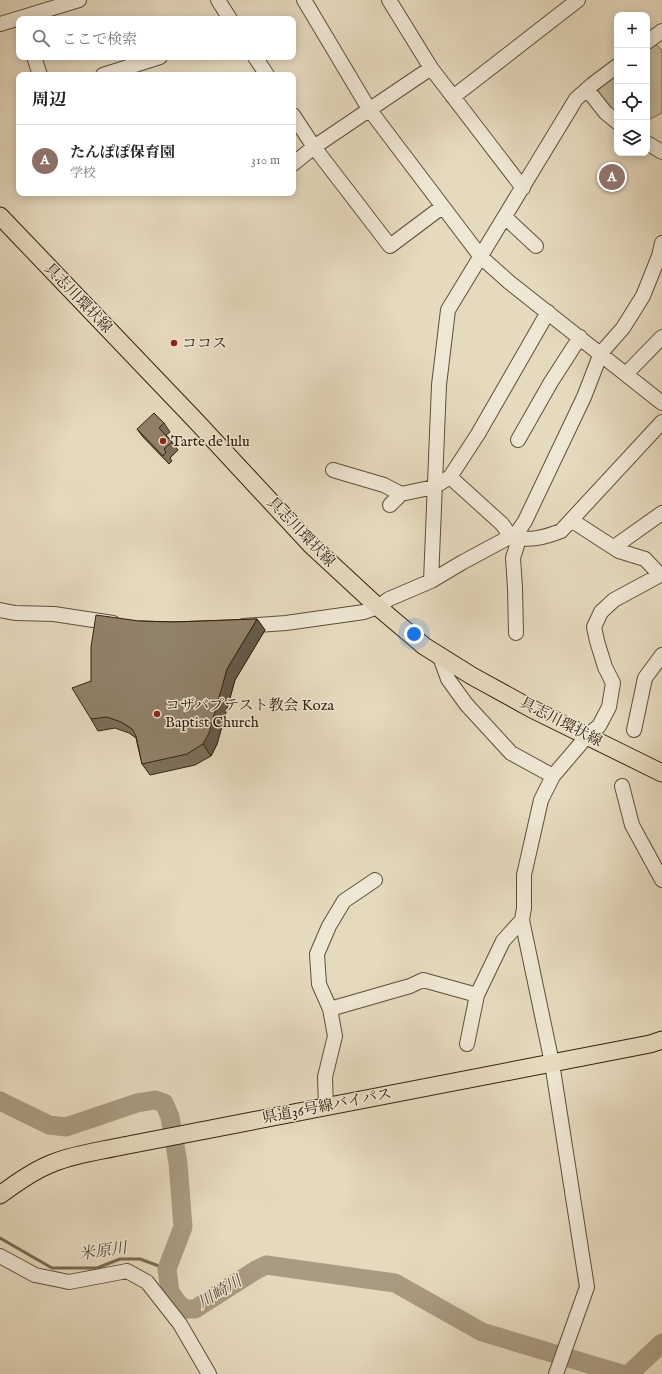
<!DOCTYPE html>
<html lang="ja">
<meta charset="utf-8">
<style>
:root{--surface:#fff;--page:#f2f2f2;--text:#222;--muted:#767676;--line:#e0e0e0;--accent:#8f2418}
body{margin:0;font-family:"IM FELL English","Noto Serif JP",serif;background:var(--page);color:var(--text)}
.controls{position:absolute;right:12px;top:12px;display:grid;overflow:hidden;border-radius:8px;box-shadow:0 2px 10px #0003}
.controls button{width:36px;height:36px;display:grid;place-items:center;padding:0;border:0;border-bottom:1px solid var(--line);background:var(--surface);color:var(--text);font:20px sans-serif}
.you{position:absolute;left:414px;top:634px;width:14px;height:14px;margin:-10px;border:3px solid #fff;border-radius:50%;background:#1a73e8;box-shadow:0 0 0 6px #1a73e833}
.badge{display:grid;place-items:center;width:26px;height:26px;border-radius:50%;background:var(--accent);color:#fff;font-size:13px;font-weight:700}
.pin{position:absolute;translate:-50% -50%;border:2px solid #fff;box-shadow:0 1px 4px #0006}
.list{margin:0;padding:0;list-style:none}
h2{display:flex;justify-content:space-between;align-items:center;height:52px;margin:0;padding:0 16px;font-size:17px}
h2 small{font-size:13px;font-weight:400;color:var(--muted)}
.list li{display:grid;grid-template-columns:26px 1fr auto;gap:12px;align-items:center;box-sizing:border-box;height:72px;padding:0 16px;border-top:1px solid var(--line)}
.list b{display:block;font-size:15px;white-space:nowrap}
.list p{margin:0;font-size:13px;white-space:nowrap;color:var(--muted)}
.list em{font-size:13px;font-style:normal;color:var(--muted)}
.icon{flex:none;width:22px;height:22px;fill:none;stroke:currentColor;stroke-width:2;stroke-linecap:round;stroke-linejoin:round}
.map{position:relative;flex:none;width:662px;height:1374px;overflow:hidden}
.search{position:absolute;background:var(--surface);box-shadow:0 2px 10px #0003;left:16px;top:16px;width:280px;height:44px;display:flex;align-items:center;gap:10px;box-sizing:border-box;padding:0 14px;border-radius:8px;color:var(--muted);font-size:15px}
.panel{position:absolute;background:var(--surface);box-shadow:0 2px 10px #0003;left:16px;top:72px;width:280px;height:124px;border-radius:8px}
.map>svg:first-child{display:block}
.green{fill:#c7bba0;stroke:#7c6e56}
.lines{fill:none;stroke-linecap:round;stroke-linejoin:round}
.stream{stroke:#796a52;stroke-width:3}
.river{stroke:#a99b81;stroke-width:19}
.minor-casing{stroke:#5f4f38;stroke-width:16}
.major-casing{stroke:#32210c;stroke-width:19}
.minor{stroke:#efe7d5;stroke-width:14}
.major{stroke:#e6dabe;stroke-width:17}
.wall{fill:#7c6f5a;stroke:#32210c}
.shaded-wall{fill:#655a4a;stroke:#32210c}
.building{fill:#908169;stroke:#32210c}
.poi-dot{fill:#8f2418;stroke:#efe7d5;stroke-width:1.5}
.labels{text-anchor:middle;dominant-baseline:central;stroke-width:3;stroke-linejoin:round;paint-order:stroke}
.street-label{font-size:15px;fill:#32210c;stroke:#efe7d5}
.poi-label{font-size:15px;fill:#32210c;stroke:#efe7d5;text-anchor:start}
.water-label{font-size:16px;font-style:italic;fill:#5c4c35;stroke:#efe7d5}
</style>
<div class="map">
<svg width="662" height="1374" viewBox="0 0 662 1374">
<rect width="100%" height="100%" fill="#e6dabe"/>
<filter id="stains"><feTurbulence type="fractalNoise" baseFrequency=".005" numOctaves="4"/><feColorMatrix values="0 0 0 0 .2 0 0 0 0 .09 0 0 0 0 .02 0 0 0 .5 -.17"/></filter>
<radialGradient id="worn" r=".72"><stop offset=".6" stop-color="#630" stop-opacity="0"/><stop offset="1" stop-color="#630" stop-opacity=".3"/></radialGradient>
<path class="green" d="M654,43l8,7v63l-12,6 -3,-1v-69z
M617,72v43l-19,-24 1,-6z"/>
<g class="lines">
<path class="stream" d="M0,1238l52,30h45l23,-9h20l27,10"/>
<path class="river" d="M0,1101l49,24 17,2 71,-24 18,-3 9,3 6,14 8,46 5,64 -16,42 3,23 7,10 7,7h11l61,-39 10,-5 129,18 87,49 140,42
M629,1374l33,-31"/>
<defs>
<path id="minor" d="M218,0l12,19
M304,0l65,109 112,148 28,25 153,121
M389,0l42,68 92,120
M0,24l79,-24
M647,42l15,-11
M34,57l6,18
M255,57l12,18
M103,75l57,-18
M587,89l18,23 12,10
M453,97l125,-97
M293,115l21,32 76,99 52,-39
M647,143l15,9
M293,164l21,-17 117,-79
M505,217l31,29
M626,374l36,-37
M518,440l33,-58 29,-45
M333,470l51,15 17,9 33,-7 16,-10 28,-43 70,-122
M450,477l52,47 9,13c19,4 32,1 50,-6l101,-109
M390,505l11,-11
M571,520l48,31 26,8 15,16
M614,547l48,-34
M431,581l8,-196 9,-75 128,-211 17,-15 24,-18
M0,610l15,3 39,1 59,9
M243,626l43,-3 78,-11 14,-5 11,-8 42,-18 32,-19 54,-29 8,-12 59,-124 17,-44 22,-25 20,-32 16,-40 3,-13
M516,633l-1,-45 -2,-30 6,-19
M439,654l9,25 18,25 45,49 42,23
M634,730l11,-52 17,-23
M622,786l10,39 30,55
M330,1009l80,-23 13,-6 54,15
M467,1044l10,-49 26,-54 19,-21
M326,1106l-1,-29 10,-41 -5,-27 -11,-25 -2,-30 12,-28 15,-25 31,-21
M0,1256l35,19 34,7 58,-11 20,11 33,42 29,50
M556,1374l31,-87 -35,-224 -30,-143 2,-12v-33l17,-75 12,-24 35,-41 11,-9 10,-19 4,-24 -8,-16 -8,-26 -3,-14 7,-15 13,-12 48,-26"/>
<path id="major" d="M0,216l196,205 115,124 67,62 46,39 48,30 60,33 130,64
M0,1195c16,-12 34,-25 53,-32 22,-9 47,-12 70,-17l527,-102 12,-4"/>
</defs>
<use href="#minor" class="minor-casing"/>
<use href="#major" class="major-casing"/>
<use href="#minor" class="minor"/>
<use href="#major" class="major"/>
</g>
<path class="wall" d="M164,423l6,9 -4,3 6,7 6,8 -8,8 2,3 -3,3 -26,-27 -6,-8z
M257,619l8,11 -30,50 -18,64 -6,12 -16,9 -45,10 -8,-11 -6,-26 -7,-5 -14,-5 -17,3 -7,-12v-38l48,-60 35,1z"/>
<path class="shaded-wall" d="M257,619l8,11 -30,50 -18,64 -6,12 -8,-12 24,-75z"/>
<path class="building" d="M154,413l10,10 -5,5 13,14 -8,7 2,3 -3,4 -26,-27z
M96,615l43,6 35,1 83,-3 -30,50 -18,64 -6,11 -16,10 -45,10 -6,-28 -4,-7 -11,-7 -14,-5 -16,2 -19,-31 19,-7v-34z"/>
<g class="poi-dot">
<circle cx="174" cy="343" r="4"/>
<circle cx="163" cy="441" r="4"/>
<circle cx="157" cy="714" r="4"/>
</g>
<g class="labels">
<g class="street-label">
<text transform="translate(78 298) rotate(46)">具志川環状線</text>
<text transform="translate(301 532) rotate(46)">具志川環状線</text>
<text transform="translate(561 722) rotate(27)">具志川環状線</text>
<text transform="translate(327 1106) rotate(-11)">県道36号線バイパス</text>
</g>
<g class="poi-label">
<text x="182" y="343">ココス</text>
<text x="171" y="441">Tarte de lulu</text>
<text x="165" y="705">コザバプテスト教会 Koza<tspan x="165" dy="17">Baptist Church</tspan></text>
</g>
<g class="water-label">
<text transform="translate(103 1252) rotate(-8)">米原川</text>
<text transform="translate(220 1293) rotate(-31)">川崎川</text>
</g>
</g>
<rect width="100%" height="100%" filter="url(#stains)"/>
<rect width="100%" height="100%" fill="url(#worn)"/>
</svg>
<div class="controls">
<button>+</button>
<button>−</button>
<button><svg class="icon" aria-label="locate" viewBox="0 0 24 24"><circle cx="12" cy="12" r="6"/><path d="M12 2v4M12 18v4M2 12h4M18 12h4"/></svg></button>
<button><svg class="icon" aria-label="layers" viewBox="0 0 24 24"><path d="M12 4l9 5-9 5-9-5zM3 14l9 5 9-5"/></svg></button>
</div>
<div class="you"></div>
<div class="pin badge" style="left:612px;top:177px;background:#8d6e63">A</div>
<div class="search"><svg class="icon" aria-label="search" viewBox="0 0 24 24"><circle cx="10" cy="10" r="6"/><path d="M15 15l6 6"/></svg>ここで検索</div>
<section class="panel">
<h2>周辺<small></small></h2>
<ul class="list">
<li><span class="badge" style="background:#8d6e63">A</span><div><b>たんぽぽ保育園</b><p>学校</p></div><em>310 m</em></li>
</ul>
</section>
</div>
